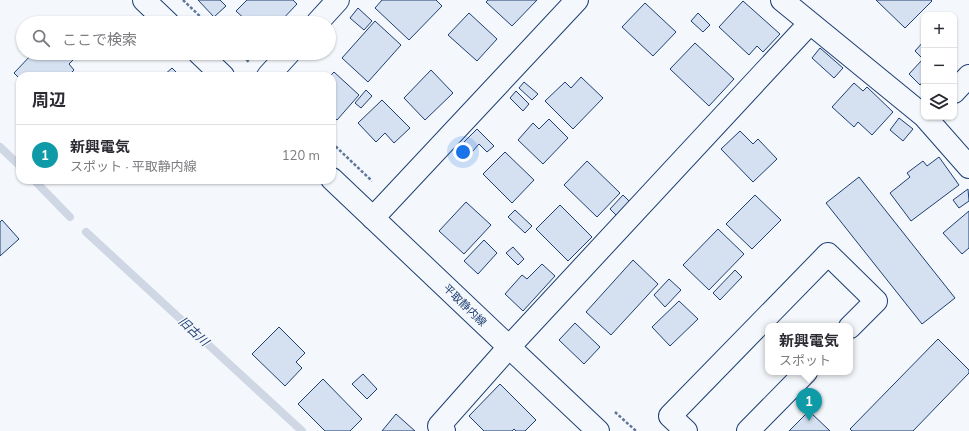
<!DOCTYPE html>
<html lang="ja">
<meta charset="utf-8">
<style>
:root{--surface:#fff;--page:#f2f2f3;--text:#2b2b33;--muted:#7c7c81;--line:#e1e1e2;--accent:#7c3aed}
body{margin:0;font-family:Mulish,"Noto Sans JP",sans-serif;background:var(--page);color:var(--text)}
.controls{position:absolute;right:12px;top:12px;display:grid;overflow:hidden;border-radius:8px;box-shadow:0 1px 3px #0004}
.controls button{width:36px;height:36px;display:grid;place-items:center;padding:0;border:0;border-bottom:1px solid var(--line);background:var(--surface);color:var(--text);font:20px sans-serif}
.you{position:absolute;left:463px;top:152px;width:14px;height:14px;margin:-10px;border:3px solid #fff;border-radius:50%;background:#1a73e8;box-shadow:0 0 0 6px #1a73e833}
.badge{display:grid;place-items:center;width:26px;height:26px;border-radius:50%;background:var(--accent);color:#fff;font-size:13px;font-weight:700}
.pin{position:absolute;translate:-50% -33px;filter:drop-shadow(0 1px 2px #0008)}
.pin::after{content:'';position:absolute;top:21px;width:14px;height:12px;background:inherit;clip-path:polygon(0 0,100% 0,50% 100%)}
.popup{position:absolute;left:765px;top:323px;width:88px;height:52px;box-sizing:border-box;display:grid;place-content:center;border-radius:8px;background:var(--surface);filter:drop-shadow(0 1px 3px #0005);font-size:13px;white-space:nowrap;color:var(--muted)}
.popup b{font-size:15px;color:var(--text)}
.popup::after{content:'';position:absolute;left:50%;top:100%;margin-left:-8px;border:8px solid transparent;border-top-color:var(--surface)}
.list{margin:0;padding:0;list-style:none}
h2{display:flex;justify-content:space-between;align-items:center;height:52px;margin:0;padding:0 16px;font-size:17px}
h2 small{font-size:13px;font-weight:400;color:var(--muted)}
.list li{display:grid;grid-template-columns:26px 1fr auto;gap:12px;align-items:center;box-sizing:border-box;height:60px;padding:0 16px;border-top:1px solid var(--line)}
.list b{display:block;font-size:15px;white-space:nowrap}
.list p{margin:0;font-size:13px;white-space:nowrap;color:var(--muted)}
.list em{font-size:13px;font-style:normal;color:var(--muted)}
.icon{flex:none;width:22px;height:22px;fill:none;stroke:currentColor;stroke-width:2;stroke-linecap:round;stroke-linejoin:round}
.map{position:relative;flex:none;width:969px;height:431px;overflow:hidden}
.search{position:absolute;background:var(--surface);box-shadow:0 1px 3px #0004;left:16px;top:16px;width:320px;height:44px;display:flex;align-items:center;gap:10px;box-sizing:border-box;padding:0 14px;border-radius:22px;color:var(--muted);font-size:15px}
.panel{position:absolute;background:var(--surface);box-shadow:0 1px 3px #0004;left:16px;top:72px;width:320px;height:112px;border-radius:12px}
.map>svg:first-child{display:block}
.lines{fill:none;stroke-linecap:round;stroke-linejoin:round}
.stream{stroke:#cfd7e4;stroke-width:8}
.building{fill:#d5e0f0;stroke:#1d3f73}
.minor-casing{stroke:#1d3f73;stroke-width:24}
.major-casing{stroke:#1d3f73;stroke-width:24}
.path{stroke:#5e769c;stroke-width:2.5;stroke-dasharray:3 2;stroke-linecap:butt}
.minor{stroke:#f4f7fb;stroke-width:22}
.major{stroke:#f4f7fb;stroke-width:22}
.labels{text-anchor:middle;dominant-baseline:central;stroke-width:3;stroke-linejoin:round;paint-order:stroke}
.street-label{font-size:11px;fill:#1d3f73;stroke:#f4f7fb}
.water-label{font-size:12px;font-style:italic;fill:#1d3f73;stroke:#f4f7fb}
</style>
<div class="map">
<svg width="969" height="431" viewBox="0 0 969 431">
<rect width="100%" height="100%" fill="#f4f7fb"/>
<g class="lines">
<path class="stream" d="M0,147l20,19
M34,180l36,37
M86,232l216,199"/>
</g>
<path class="building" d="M198,0h22l6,6 -12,11z
M247,0h46l4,4 -18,19h-30l-13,-12z
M382,0h54l6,6 -33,34 -34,-32z
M488,0h49l-25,26 -26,-24z
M876,0h55l1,1 -27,27z
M743,1l37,33 -17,18 -6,-6 -8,9 -30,-28z
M645,3l31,29 -23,24 -31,-29z
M358,8l14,13 -8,9 -14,-12z
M469,13l28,26 -20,22 -29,-26z
M698,13l12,12 -7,7 -12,-11z
M375,21l26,24 -33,37 -26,-24z
M924,41v39l-4,5 -11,-11 14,-15 -8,-8z
M695,43l39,36 -25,27 -39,-37z
M820,48l23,20 -9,10 -22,-20z
M33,53h36l6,5 -6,6 5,6 -6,6h-48v3l-6,-6z
M172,68l8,8h-17z
M431,70l22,23 -28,27 -21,-22z
M334,72l25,23 -22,25 -5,-4v-40h-2z
M581,77l22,21 -30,31 -28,-28 20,-19 6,6z
M524,82l14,12 -6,6 -13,-12z
M854,83l9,8 4,-4 26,25 -21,23 -14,-13 -4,5 -22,-20z
M366,90l6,6 -11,12 -6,-5z
M516,91l13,13 -6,7 -13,-13z
M382,100l28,28 -16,15 -9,-10 -9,9 -18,-19z
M899,118l14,11 -10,12 -13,-11z
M549,119l19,19 -25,26 -25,-24 15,-17 6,6z
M477,129l17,17 -7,6 -8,-8 -7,8 -9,-9z
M740,131l13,13 5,-5 19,20 -24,23 -32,-33z
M505,152l29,28 -22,23 -29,-29z
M939,157l20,28 -48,36 -21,-28 20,-16 -3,-4 16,-12 4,5z
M587,161l33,32 -23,24 -33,-32z
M859,177l96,121 -33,26 -96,-121z
M968,189l1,12 -10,7 -6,-8z
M623,195l7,7 -13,14 -7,-7z
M755,195l26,25 -29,29 -26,-25z
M466,202l25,23 -27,29 -25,-23z
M560,205l32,32 -24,24 -32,-32z
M515,210l17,16 -7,7 -17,-16z
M969,211v37l-7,6 -19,-21z
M2,220l17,19 -19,17v-34z
M718,229l26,25 -35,36 -26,-25z
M484,240l13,13 -19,21 -14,-13z
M513,247l11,12 -6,6 -12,-12z
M633,260l25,24 -47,51 -25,-23z
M542,264l13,12 -32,35 -18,-17 17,-19 5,4z
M735,270l7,7 -22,23 -7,-7z
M669,279l12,11 -16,17 -11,-12z
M679,301l19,18 -28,27 -18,-19z
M575,323l25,24 -16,17 -25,-24z
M279,327l26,26 -9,9 6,6 -17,18 -33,-32z
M938,339l31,31v3l-56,58h-61l-2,-2z
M363,374l14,15 -10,10 -15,-15z
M323,379l39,40 -12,12h-25l-27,-27z
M500,384l36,36 -11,11h-9l-2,-2 -2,2h-28l-15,-15z
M809,411l21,20h-41z
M396,414l19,17h-33z"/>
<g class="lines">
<defs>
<path id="minor" d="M782,0l142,116
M317,23l21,-23
M268,76l21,-23
M954,92l15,-16
M925,117l44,50
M373,218l204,-218
M444,431l-5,-5 70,-79 301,-324
M686,431l-16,-15 158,-162 48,47 -26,26
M748,431l58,-59"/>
<path id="major" d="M144,0l24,23
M199,53l24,23
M332,179l177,168 89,84"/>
</defs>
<use href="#minor" class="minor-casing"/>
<use href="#major" class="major-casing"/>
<path class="path" d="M183,0l24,23
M239,53l10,9
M332,143l40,38
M615,412l21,19"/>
<use href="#minor" class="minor"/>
<use href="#major" class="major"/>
</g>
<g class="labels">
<g class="street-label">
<text transform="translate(465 305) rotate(44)">平取静内線</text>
</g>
<g class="water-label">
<text transform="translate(194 331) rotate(43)">旧古川</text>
</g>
</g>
</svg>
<div class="controls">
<button>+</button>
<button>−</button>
<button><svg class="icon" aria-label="layers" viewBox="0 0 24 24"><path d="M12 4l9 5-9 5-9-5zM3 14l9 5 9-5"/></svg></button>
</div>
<div class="you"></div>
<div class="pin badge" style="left:809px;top:421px;background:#0f9aa8">1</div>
<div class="popup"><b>新興電気</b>スポット</div>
<div class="search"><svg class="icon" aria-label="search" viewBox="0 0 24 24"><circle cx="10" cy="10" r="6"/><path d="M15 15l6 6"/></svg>ここで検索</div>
<section class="panel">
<h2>周辺<small></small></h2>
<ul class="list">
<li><span class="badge" style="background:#0f9aa8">1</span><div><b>新興電気</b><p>スポット · 平取静内線</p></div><em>120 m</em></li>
</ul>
</section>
</div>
